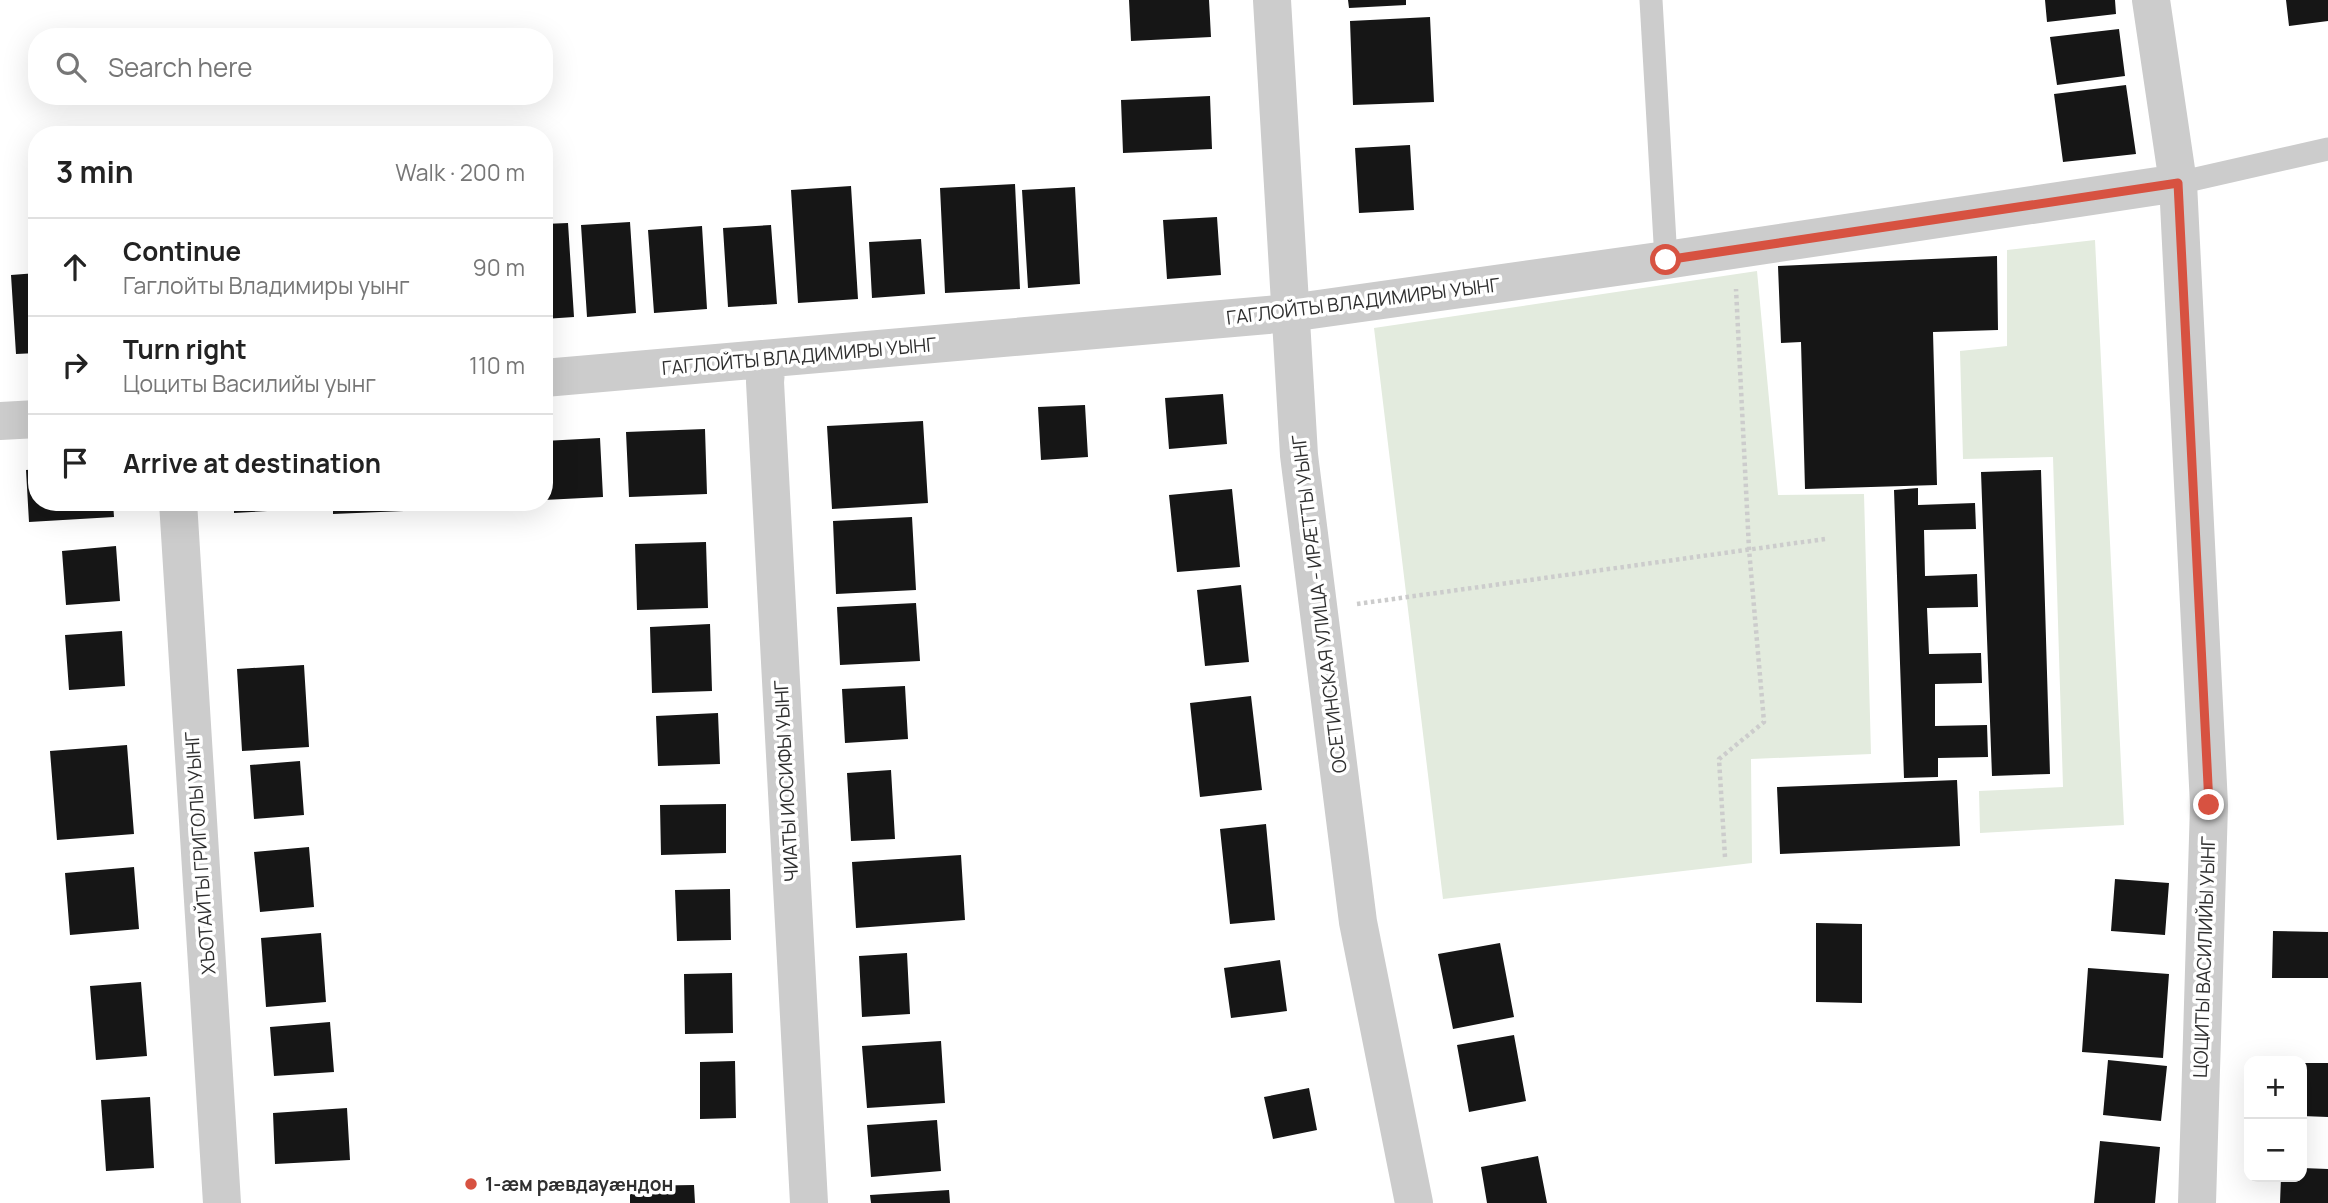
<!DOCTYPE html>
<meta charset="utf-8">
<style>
:root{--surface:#fff;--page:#f6f6f6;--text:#222;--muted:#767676;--line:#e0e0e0}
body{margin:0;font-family:Manrope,sans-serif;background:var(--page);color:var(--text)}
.controls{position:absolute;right:21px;bottom:21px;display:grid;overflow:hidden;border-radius:14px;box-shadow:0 7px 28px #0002}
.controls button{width:63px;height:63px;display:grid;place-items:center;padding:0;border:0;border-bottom:2px solid var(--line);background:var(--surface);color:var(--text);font:35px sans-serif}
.stop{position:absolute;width:21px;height:21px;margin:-16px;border:5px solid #d75241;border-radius:50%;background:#fff}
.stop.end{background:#d75241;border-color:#fff;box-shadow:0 2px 7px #0008}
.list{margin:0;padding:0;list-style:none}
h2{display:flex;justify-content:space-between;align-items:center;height:91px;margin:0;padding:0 28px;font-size:30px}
h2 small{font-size:23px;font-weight:400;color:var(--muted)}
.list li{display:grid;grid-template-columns:46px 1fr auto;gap:21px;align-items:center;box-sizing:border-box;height:98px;padding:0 28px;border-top:2px solid var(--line)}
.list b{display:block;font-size:26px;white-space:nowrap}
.list p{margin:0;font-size:23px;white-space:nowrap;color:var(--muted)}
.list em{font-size:23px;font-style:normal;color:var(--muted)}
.icon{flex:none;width:38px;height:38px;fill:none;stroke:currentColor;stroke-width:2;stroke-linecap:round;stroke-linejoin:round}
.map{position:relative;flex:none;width:2328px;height:1203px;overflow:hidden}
.search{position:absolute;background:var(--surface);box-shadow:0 7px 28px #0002;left:28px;top:28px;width:525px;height:77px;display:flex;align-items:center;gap:18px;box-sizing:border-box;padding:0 24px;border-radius:28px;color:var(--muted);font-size:26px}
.panel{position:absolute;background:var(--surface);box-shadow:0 7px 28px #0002;left:28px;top:126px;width:525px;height:385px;border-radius:28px}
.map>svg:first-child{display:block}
.green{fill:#e3ebde}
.building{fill:#161616}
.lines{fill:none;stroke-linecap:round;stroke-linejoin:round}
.path{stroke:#ccc;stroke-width:4.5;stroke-dasharray:3.5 3.5;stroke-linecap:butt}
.service{stroke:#ccc;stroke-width:23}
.minor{stroke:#ccc;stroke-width:38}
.tertiary{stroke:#ccc;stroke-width:38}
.route{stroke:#d75241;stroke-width:9}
.poi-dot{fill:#d75241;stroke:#fff;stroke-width:2.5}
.labels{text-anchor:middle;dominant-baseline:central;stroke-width:7;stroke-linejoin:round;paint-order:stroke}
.street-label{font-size:19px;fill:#2f2f2f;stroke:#fff}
.poi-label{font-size:19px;font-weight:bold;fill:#2f2f2f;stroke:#fff;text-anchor:start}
</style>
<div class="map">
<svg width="2328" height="1203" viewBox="0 0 2328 1203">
<rect width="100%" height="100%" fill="#fff"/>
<path class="green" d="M2095,240l29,585 -144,8 -1,-42 84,-4 -10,-330 -90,2 -3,-108 47,-5v-96z
M1757,271l21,224 86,-1 7,260 -120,5 1,104 -309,36 -69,-571z"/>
<path class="building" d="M1129,0h80l2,37 -80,4z
M1348,0h58v5l-57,3z
M2045,0h70l1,14 -69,8z
M2286,0h42v21l-39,5z
M1430,17l4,85 -81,3 -3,-84z
M2119,29l6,47 -68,9 -7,-48z
M2126,85l10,69 -73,8 -9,-68z
M1210,96l2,53 -89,4 -2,-53z
M1410,145l4,65 -55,3 -4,-65z
M1015,184l5,105 -75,4 -5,-105z
M851,186l7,113 -60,4 -7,-113z
M1075,187l5,97 -52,4 -6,-98z
M1217,217l4,58 -54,4 -4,-59z
M630,222l6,91 -49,4 -6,-92z
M568,223l6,94 -30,2v-95z
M771,225l6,79 -49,3 -5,-79z
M702,226l5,83 -53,4 -6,-83z
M921,239l4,55 -53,4 -3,-56z
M1997,256l1,74 -65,2 4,153 -132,4 -4,-147 -20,1 -3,-77z
M37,273v80l-21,1 -5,-79z
M1223,394l4,50 -58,5 -4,-51z
M1085,405l3,52 -47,3 -3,-53z
M923,421l5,82 -96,6 -5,-83z
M705,429l2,65 -78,3 -3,-65z
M600,438l3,59 -59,3v-59z
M37,469v33h76l1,15 -85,5 -3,-52z
M2041,470l9,304 -58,2 -11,-304z
M1918,488v17l57,-2 1,26 -52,1 1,46 52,-2 1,33 -51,1 2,46 52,-1 1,30 -47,1v42l52,-1 1,32 -50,1v19l-34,1 -10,-288z
M1232,489l8,78 -63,5 -8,-77z
M234,502h51v8l-51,3z
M333,502h71v9l-71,3z
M912,517l4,73 -80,4 -3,-73z
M706,542l2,66 -71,2 -2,-66z
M116,546l4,55 -54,4 -4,-54z
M1241,585l8,77 -44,4 -8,-76z
M916,603l4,58 -80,4 -3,-58z
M710,624l2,67 -60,2 -2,-66z
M122,631l3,55 -56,4 -4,-55z
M304,665l5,82 -67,4 -5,-82z
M905,686l3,53 -63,4 -3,-54z
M1251,696l11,94 -62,7 -10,-94z
M718,713l2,51 -62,2 -2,-50z
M127,745l7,89 -77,6 -7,-89z
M300,761l4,54 -50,4 -4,-54z
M891,770l4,69 -44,2 -4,-68z
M1957,780l3,66 -180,8 -3,-67z
M726,804v49l-65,2 -1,-50z
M1266,824l9,96 -45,4 -10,-95z
M309,847l5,60 -54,5 -6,-60z
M961,855l4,65 -109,8 -4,-66z
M134,867l5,62 -69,6 -5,-62z
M2115,879l54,4 -4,52 -54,-4z
M730,889l1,51 -54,1 -2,-51z
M1816,923l46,1v79l-46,-1z
M2273,931l55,1v46h-56z
M321,933l5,69 -60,5 -5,-69z
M1500,943l14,74 -61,12 -15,-75z
M907,953l3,61 -48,3 -3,-61z
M1280,960l7,51 -56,7 -7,-50z
M2088,968l81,6 -6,84 -81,-6z
M732,973l1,60 -48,1 -1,-60z
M141,982l6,74 -51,4 -6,-74z
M330,1022l4,50 -60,4 -4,-49z
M1514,1035l12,66 -57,11 -12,-67z
M941,1041l4,62 -78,5 -5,-62z
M2108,1060l59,6 -6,55 -58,-6z
M735,1061l1,57 -36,1v-57z
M2302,1063h26v54l-26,-1z
M1309,1088l8,42 -44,9 -9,-42z
M150,1097l4,71 -48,3 -5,-71z
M347,1108l3,52 -75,4 -2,-51z
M937,1120l4,51 -70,6 -4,-52z
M2100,1141l60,6 -5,56h-61z
M1538,1156l9,47h-60l-6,-36z
M2302,1168l26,1v34h-48l1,-26h21z
M694,1185l1,18h-65v-17z
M949,1190l1,13h-79l-1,-8z"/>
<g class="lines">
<path class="path" d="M1357,604l468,-65
M1725,857l-6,-98 45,-37 -15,-173 -13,-260"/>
<path class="service" d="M1651,0l15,260
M2178,183l150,-34"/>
<path class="minor" d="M2151,0l27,183 31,622 -12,398
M767,359l-2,23 44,821
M544,378l746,-65 376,-53 512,-77
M0,421l37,-2
M178,502l44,701"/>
<path class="tertiary" d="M1272,0l27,455 59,467 56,281"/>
</g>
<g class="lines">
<path class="route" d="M1666,260l512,-77 31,622"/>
</g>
<circle class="poi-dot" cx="471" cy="1184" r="7"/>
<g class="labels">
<g class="street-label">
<text transform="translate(1363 301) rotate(-7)">ГАГЛОЙТЫ ВЛАДИМИРЫ УЫНГ</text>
<text transform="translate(799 356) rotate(-5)">ГАГЛОЙТЫ ВЛАДИМИРЫ УЫНГ</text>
<text transform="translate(1319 604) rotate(-97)">ОСЕТИНСКАЯ УЛИЦА - ИРÆТТЫ УЫНГ</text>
<text transform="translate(786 781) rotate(-93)">ЧИАТЫ ИОСИФЫ УЫНГ</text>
<text transform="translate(200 853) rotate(-94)">ХЪОТАЙТЫ ГРИГОЛЫ УЫНГ</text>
<text transform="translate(2204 957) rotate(-88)">ЦОЦИТЫ ВАСИЛИЙЫ УЫНГ</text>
</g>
<g class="poi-label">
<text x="485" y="1184">1-æм рӕвдауӕндон</text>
</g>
</g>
</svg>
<div class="controls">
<button>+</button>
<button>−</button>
</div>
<div class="stop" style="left:1666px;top:260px"></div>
<div class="stop end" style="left:2209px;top:805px"></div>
<div class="search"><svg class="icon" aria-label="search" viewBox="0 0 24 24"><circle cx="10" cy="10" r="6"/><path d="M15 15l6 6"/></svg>Search here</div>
<section class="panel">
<h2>3 min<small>Walk · 200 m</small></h2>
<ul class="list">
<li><svg class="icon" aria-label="ahead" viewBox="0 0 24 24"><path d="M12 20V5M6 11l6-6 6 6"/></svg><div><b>Continue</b><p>Гаглойты Владимиры уынг</p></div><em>90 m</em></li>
<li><svg class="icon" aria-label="right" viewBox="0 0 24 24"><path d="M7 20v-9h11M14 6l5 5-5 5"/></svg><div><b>Turn right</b><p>Цоциты Василийы уынг</p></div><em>110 m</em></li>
<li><svg class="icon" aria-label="arrive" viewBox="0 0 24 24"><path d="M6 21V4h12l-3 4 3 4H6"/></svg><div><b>Arrive at destination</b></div></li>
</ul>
</section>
</div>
